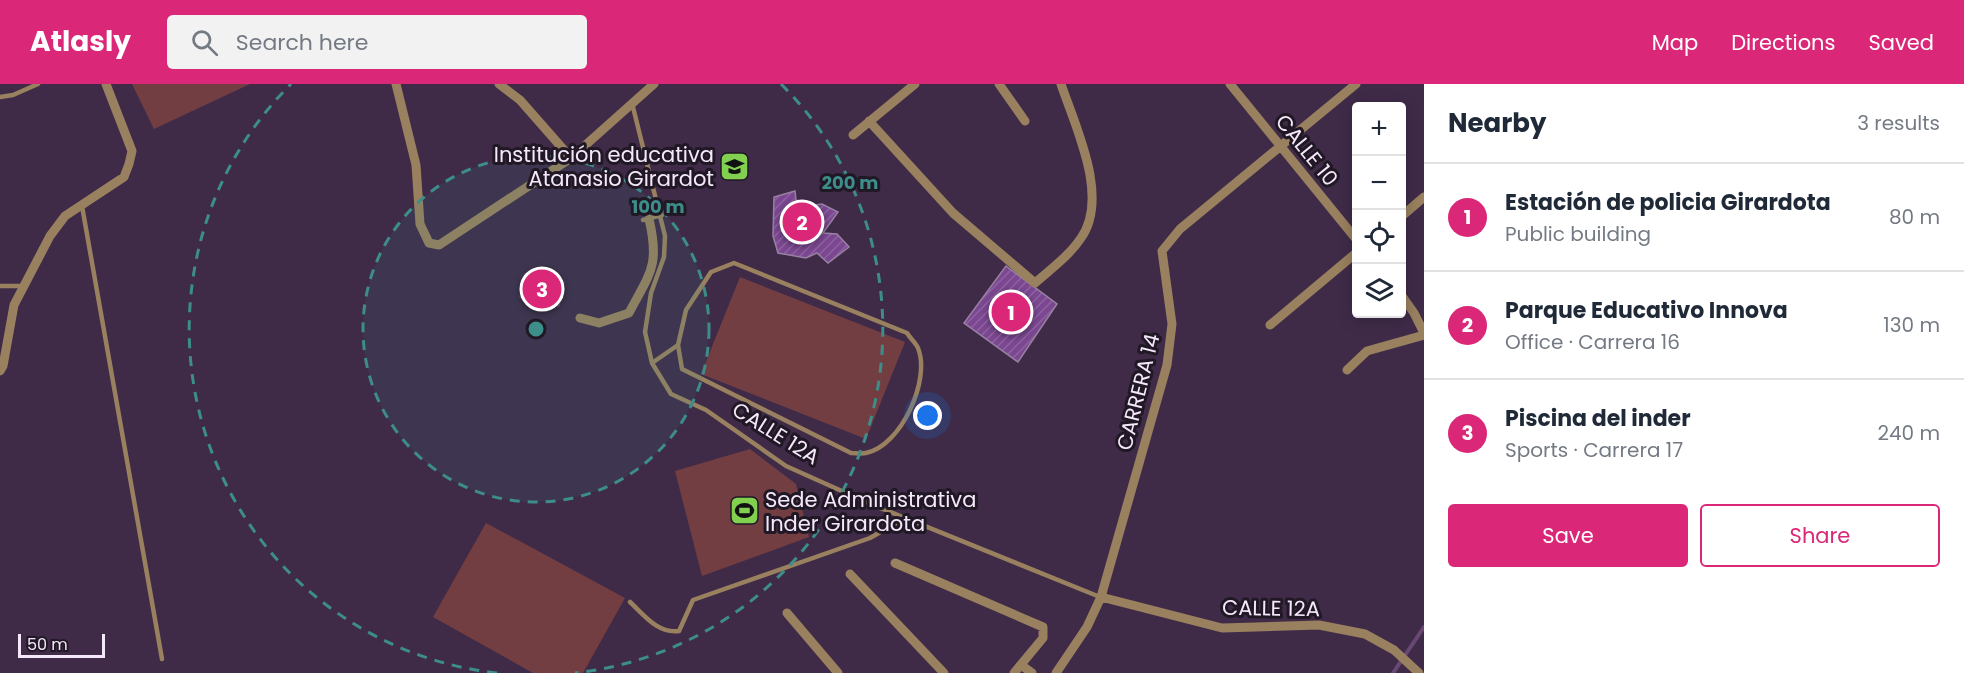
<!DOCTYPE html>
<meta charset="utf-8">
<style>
:root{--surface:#fff;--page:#f2f2f3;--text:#1f2937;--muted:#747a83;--line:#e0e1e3;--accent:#db2777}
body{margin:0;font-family:Poppins,sans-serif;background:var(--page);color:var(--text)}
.controls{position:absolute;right:18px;top:18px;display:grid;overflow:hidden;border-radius:6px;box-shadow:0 3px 15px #0003}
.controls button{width:54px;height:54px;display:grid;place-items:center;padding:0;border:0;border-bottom:2px solid var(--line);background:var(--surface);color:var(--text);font:30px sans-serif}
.scale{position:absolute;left:18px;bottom:15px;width:87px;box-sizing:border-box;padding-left:6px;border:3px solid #f5e8fb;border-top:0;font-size:16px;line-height:21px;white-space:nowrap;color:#f5e8fb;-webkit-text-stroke:4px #211825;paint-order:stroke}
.you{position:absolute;left:928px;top:332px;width:21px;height:21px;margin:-15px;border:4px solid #fff;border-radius:50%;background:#1a73e8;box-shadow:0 0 0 9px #1a73e833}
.badge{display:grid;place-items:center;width:39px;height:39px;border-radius:50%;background:var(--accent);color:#fff;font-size:20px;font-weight:700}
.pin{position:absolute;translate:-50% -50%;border:3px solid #fff;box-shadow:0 2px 6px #0006}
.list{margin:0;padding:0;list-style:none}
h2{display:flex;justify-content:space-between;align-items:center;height:78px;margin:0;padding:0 24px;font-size:26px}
h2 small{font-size:20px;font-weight:400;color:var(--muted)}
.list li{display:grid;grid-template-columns:39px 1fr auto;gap:18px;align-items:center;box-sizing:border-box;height:108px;padding:0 24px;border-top:2px solid var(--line)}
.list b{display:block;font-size:22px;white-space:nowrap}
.list p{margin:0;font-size:20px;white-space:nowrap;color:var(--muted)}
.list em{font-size:20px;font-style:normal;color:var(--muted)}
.actions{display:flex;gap:12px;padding:18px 24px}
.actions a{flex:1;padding:14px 0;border:2px solid var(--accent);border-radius:6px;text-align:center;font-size:21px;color:var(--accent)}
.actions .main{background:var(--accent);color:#fff}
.icon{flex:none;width:33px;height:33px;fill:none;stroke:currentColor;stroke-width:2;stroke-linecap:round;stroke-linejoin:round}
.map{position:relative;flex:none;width:1424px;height:589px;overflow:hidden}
header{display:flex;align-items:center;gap:36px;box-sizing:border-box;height:84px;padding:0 30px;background:var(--accent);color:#fff}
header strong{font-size:28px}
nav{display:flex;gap:33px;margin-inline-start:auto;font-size:21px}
.search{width:420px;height:54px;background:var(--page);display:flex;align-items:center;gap:15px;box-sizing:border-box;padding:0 21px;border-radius:6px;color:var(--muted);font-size:22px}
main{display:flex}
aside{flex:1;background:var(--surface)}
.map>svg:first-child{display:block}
.pitch{fill:#733e42}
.water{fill:#2b0339;stroke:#684873;stroke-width:1.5}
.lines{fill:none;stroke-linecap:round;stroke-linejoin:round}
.stream{stroke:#684873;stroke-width:4}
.building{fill:url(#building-hatch);stroke:#9881a2;stroke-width:1.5}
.service{stroke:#99805e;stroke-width:4.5}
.minor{stroke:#99805e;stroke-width:9}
.ring{fill:none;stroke:#3d8d8a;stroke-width:3;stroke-dasharray:10 8}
.labels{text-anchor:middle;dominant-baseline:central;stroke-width:6;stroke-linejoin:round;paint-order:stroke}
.street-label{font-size:21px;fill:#f5e8fb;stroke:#211825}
.poi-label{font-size:21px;fill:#f5e8fb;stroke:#211825;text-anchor:end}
.centre{fill:#3d8d8a;stroke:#211825;stroke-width:3}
.ring-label{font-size:18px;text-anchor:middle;font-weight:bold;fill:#3d8d8a;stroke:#211825;stroke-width:6;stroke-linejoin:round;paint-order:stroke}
</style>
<header>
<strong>Atlasly</strong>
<div class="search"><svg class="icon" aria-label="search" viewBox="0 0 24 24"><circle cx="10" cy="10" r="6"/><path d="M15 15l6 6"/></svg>Search here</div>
<nav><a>Map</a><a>Directions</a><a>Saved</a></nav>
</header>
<main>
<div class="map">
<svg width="1424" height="589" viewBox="0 0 1424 589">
<defs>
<pattern id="building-hatch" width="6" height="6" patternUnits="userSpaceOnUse" patternTransform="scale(1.5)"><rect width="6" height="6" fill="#7a4790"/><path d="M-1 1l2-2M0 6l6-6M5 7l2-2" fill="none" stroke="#8e62a0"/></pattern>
</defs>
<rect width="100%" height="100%" fill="#3f2b48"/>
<path class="pitch" d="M132,0h118l-96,45z
M740,193l165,65 -39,97 -165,-65z
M750,365l46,35 13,53 -107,39 -27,-105z
M486,439l139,75 -42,75h-50l-100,-56z"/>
<path class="water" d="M525,190l39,8 -5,24 -39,-9z"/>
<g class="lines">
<path class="stream" d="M1393,589l31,-46"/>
</g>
<path class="building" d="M795,107l1,9 18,5 8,-1 16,8 -15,21 14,1 12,13 -21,16 -11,-10 -11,5 -28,-5 -5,-17 1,-39z
M1006,182l51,38 -39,58 -54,-39z"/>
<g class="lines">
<path class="service" d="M0,13l13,-2 25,-11
M632,19l33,133 -1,21 -13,36 -6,39 7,31 19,31 35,16 80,56 87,39 227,92
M82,122l80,453
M643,136l19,-5
M0,202h22
M652,279l26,-18 8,-35 25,-38 23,-9 173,70c3,5 9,10 11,15 13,32 -17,98 -52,105 -5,1 -10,0 -15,0l-169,-84 -4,-24
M630,518c14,13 28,32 49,29l14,-31 177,-62 35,-20"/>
<path class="minor" d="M396,0l20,81 4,59 9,19 10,2 132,-87 83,-74
M499,0l21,16 51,58
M999,0l26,37
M1230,0l126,155
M869,37l84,92 82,70c16,-14 34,-27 46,-45 29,-41 -6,-112 -20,-154
M853,51l62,-51
M1402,132l22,-19
M1402,212l12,17 10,20
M580,234l19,5 30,-10c21,-40 31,-47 20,-94
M1270,241l86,-72
M1347,286l20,-19 57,-16
M0,287l3,-5 11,-61 36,-69 15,-20 59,-39 5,-13 3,-13 -26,-67
M895,479l148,64v11l-29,35
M850,490l94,99
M1101,513l121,31 97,-3 46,9 29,16 25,23
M787,529l51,60
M1021,581l11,8
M1056,589l31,-46 14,-30 66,-232 5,-41 -10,-73 18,-22 176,-145"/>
</g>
<circle cx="536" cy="245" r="173" fill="#3d8d8a" fill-opacity=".12"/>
<g class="ring">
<circle cx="536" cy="245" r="173"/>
<path d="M497 589A346 346 0 0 1 291 0M781 0A346 346 0 0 1 575 589"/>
</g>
<defs>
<symbol id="school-square" viewBox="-11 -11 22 22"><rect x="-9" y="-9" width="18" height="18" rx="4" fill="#81d050" stroke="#211825"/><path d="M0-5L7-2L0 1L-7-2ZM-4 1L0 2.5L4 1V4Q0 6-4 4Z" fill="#111"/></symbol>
<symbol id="stadium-square" viewBox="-11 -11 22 22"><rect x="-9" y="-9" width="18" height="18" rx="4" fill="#81d050" stroke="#211825"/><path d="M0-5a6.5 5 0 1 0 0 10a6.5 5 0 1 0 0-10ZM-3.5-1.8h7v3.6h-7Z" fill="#111"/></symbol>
</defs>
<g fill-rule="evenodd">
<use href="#school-square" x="718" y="66" width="33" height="33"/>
<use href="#stadium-square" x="728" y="410" width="33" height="33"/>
</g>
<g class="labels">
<g class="street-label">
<text transform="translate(1307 66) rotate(51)">CALLE 10</text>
<text transform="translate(1138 308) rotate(-76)">CARRERA 14</text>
<text transform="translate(776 349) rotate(32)">CALLE 12A</text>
<text transform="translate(1271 524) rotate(1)">CALLE 12A</text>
</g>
<g class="poi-label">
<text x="714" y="70">Institución educativa<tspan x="714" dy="24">Atanasio Girardot</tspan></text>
<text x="765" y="415" text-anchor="start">Sede Administrativa<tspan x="765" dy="24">Inder Girardota</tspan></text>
</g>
</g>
<circle cx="536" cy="245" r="9" class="centre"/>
<g class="ring-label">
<text x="850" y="105">200 m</text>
<text x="658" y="129">100 m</text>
</g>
</svg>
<div class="controls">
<button>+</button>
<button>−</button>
<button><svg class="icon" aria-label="locate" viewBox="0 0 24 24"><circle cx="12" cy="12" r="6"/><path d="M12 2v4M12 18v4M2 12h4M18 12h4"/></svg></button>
<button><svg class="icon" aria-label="layers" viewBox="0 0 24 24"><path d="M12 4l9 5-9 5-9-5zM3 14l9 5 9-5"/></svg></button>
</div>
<div class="scale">50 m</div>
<div class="you"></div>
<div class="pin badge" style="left:1011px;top:228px">1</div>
<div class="pin badge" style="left:802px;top:138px">2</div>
<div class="pin badge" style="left:542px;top:205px">3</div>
</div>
<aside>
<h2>Nearby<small>3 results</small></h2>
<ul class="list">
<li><span class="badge">1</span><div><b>Estación de policia Girardota</b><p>Public building</p></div><em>80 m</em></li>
<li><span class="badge">2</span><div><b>Parque Educativo Innova</b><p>Office · Carrera 16</p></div><em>130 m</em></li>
<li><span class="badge">3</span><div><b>Piscina del inder</b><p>Sports · Carrera 17</p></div><em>240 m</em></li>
</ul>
<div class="actions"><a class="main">Save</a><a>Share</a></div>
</aside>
</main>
